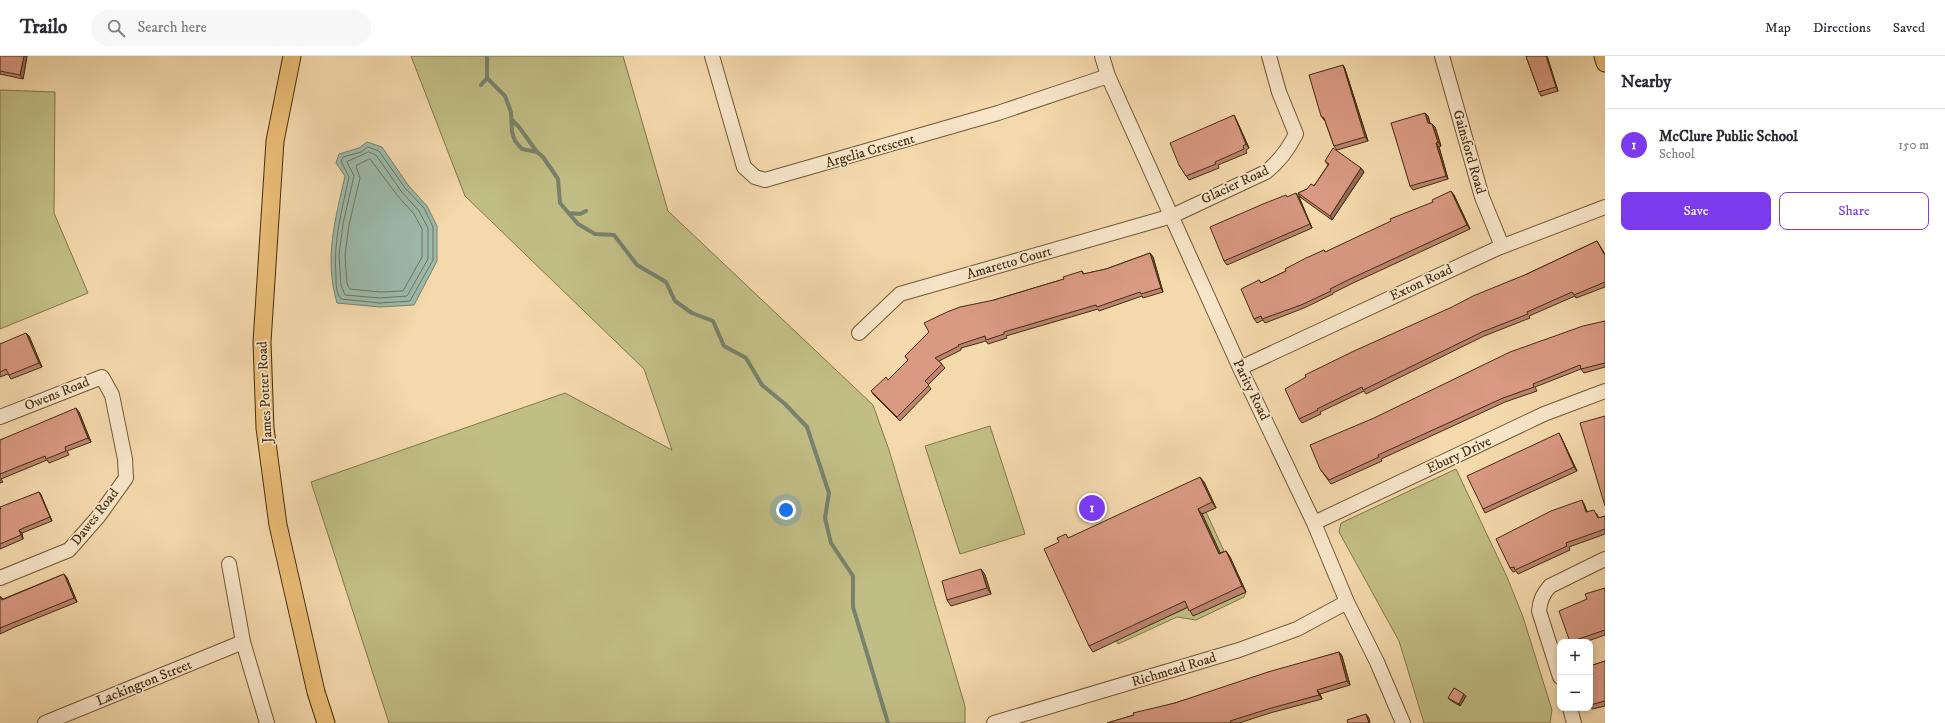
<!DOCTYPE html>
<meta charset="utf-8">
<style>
:root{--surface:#fff;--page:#f7f7f7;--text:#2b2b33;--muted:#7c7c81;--line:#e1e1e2;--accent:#7c3aed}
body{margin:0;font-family:"IM FELL DW Pica",serif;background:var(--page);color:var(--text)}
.controls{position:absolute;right:12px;bottom:12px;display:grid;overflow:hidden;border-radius:8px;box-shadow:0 2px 6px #0003}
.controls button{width:36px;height:36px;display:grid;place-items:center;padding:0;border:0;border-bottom:1px solid var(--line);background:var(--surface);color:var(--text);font:20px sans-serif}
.you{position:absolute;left:786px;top:454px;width:14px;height:14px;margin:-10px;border:3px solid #fff;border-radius:50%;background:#1a73e8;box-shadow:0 0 0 6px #1a73e833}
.badge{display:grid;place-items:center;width:26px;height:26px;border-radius:50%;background:var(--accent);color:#fff;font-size:13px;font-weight:700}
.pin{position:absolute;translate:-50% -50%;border:2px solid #fff;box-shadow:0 1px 4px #0006}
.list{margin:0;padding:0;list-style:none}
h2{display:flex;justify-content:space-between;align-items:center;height:52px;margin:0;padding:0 16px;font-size:17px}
h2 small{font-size:13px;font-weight:400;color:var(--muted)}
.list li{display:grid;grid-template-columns:26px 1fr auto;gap:12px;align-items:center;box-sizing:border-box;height:72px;padding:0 16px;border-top:1px solid var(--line)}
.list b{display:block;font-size:15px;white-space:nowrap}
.list p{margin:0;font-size:13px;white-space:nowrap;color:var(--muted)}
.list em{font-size:13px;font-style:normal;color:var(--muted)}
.actions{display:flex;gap:8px;padding:12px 16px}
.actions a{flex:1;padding:9px 0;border:1px solid var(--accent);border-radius:8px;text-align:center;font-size:14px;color:var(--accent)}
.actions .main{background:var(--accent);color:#fff}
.icon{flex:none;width:22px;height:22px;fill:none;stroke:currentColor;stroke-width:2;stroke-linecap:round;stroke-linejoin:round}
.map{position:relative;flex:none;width:1605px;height:667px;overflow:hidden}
header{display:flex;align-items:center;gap:24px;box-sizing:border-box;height:56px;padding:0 20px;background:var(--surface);border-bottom:1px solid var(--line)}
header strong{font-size:19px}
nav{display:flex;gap:22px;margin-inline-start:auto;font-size:14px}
.search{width:280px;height:36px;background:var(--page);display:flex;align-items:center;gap:10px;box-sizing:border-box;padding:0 14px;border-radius:22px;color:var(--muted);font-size:15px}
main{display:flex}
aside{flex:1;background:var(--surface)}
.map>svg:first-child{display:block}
.green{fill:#c1be85;stroke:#827649}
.water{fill:#9cbaac;stroke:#78826c}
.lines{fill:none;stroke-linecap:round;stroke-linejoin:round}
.shore{stroke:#70745c;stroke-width:1}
.stream{stroke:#78826c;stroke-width:4}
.minor-casing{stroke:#6f5835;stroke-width:16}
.major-casing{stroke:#432d0d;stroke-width:19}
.minor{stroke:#f8e6ca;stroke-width:14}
.major{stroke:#eabc76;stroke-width:17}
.wall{fill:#bb8471;stroke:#432d0d}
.shaded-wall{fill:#986b5c;stroke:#432d0d}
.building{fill:#d99983;stroke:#432d0d}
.labels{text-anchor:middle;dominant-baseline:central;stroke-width:3.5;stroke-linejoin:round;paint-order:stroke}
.street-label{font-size:14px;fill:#432d0d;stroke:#f8e6ca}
</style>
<header>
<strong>Trailo</strong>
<div class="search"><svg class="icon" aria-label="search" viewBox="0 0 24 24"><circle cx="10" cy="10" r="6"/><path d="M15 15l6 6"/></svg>Search here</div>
<nav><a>Map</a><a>Directions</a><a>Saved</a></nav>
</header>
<main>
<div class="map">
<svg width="1605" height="667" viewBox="0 0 1605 667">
<rect width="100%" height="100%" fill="#f4d9ad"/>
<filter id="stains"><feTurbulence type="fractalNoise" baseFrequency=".005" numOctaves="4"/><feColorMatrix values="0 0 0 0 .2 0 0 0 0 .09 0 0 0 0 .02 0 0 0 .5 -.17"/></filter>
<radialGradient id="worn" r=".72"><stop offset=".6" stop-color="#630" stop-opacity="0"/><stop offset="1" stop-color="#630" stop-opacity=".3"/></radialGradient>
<path class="green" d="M411,0h212l45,155 205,194 16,45 76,256v17h-576l-78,-241 254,-89 107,57 -28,-81 -179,-173z
M0,34l55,2 -1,121 34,80 -88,36z
M990,370l35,108 -65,20 -35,-108z
M1456,413l51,108 16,40 29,93 -2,13h-126l-25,-82 -60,-109 2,-9z
M1206,456l18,39 -4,2 -18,-39z
M1246,536l-2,5 -48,23 -19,-3 -59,27 -2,-4 73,-33 4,9z"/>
<path class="water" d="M367,86l15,5 26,38 19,21 10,20v35l-23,44 -34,2 -43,-4c-13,-45 -2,-82 8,-127l-9,-13 3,-9 20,-6z"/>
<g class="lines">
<path class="shore" d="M368,91l11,4 26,37 19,20 9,19v33l-23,41 -30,2 -39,-4c-5,-6 -5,-16 -5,-23 -3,-35 6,-66 13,-99l-8,-16 2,-4 18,-5z
M369,96l7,3 25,36 18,20 9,17v31l-21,37 -27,2 -35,-3 -4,-10 -2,-30 4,-31 11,-48 -7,-14z
M370,103l27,36 17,19 8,15v28l-19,34 -23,1 -30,-3 -3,-5 -2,-29 4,-30 11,-47 -4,-12z"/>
<path class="stream" d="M487,0v22l18,18 6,16 1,20 3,9 7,8 15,3 6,5 15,22 2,24 18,21 17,10 19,1 23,30 29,17 9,19 17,12 21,8 11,25 22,12 16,27 23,19 22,23 22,66 -4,25 6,25 22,33v31l35,116
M481,29l6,-7
M512,64l7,7 18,25
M569,157l11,1 6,-3"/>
<defs>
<path id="minor" d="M712,0l32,111 11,10 10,3 233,-67 110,-37
M1102,0l6,20 132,292 74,155 33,79 30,60 26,61
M1442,0l40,141 20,49
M859,277l41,-39 272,-78 94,-44c14,-11 22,-22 30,-38l-17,-42 -10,-36
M1240,312l258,-120 107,-41
M0,361l102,-40 10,18 13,64 1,19 -28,39 -29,33 -69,28
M1314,467l230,-109 61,-23
M229,508l14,78 24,81
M1560,621l-21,-66c1,-11 4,-17 11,-25l55,-27
M1570,652l4,15
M45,667l198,-81
M994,667l245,-73 58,-21 50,-27"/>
<path id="major" d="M292,0l-17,85 -13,201 3,86 13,97 38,167 10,31
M1603,0l2,7"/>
</defs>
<use href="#minor" class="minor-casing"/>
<use href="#major" class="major-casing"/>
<use href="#minor" class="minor"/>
<use href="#major" class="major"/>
</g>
<path class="wall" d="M0,0h27l-4,23 -23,-5z
M1526,0h21l11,35 -17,5 -2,-4z
M1343,9l2,4 23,72 -31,9 -3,-4 -9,-25 -1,-1 -3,-4z
M1425,57l3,3 2,7 5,4 6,19 -2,1 9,32 -35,11 -3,-4z
M1236,63l13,29 -3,2 1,3 -29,12 1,3 -30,12 -10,-15z
M1325,105l36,7 3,4 -32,48 -32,-23 -2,-4 16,-7 14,-21z
M1454,139l16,34 -117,54 -20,10v1l-29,14 -39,15 -2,-3 -6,3 -3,-4 5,-39 2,3 25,-12 38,-21 2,2z
M1287,141h12l13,31 -85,37 -3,-4z
M1597,185l8,13v33l-29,11 -1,-2 -46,20 1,2 -46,18 -118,58 -2,-3 -44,21 1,2 -19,9 -3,-4 228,-145z
M1150,197l3,4 10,35 -20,6 -1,-2 -43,15 -1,-2 -92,27 1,2 -19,6 -2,-3 -25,7v2l-22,11 6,7 -17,17 3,4 -31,32 -26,-26 -3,-4 17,-11 20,-20 -3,-4 89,-56 70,-21 18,-8 2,3 22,-5z
M1605,265v46l-21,6 -3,-4 -46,18 2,4 -32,11 -124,57 1,2 -51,23 -11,-15z
M29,280l13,31 -31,12 -3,-5 -8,3v-33z
M79,356l12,30 -24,9 2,4 -20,8 -2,-3 -46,19 2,3 -3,1v-43z
M1561,381l16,34 -92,42 -2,-4z
M1204,426l12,26 -14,6 18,39 6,-2 4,6 16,35 -53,24 -5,-9 -95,45 -4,-6 -20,-108z
M39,436l2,3 11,26 -30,12 1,6 -23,10v-40z
M1584,448l3,8 10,2 2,4 6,-2v18l-36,13 1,3 -52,24 -2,-3 -3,1 -3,-4z
M981,513l4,6 6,19 -40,12 -4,-6z
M64,518l3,4 10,24 -62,25 -15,7v-38l3,3z
M1605,532v47l-20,7h-15l17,-43z
M1339,596l3,4 8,29 -30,9 2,5 -52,14 -31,10h-132l68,-20z
M1605,605v45l-13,3 -2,-3v-40z
M1464,638l2,2 -6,10 -10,-6 -2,-2z"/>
<path class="shaded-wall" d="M24,0h3l-4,23 -3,-4z
M1546,0h1l11,35 -2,-4z
M1343,9l2,4 23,72 -3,-4z
M1425,57l3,3 3,11 -3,-4z
M1234,59l2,4 13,29 -3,-4z
M1432,68l3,3 6,19 -3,-4z
M1436,87l3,4 9,32 -2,-3z
M1361,112l3,4 -32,48 -2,-4z
M1451,135l3,4 16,34 -3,-4z
M1296,137l3,4 13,31 -2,-4z
M1150,197l3,4 10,35 -2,-4z
M26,277l3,3 13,31 -3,-4z
M76,352l3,4 12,30 -3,-4z
M1559,377l2,4 16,34 -3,-4z
M1200,421l4,5 12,26 -4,-6z
M39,436l2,3 11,26 -2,-4z
M1582,444l2,4 5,12 -3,-4z
M1198,453l4,5 21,45 -4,-5z
M19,474l3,3 1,6 -2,-4z
M1226,495l4,6 16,35 -4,-6z
M981,513l4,6 6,19 -4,-6z
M64,518l3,4 10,24 -3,-4z
M1339,596l3,4 8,29 -3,-4z
M1317,634l3,4 2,5 -3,-4z
M1464,638l2,2 -6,10 -1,-2z
M1366,658l3,4 1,5h-1z"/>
<path class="building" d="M0,0h24l-4,19 -20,-4z
M1526,0h20l10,31 -17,5z
M1343,9l22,72 -31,9 -10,-28 -3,-2 -12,-41z
M1425,57l3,10 4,1 6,18 -2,1 10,33 -36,10 -19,-63z
M1234,59l12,29 -3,2 1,3 -29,13 1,2 -30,12 -7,-11 -9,-22z
M1333,92l28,20 -31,48 -32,-23 9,-4 4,-5 3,2 15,-22 -4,-3z
M1451,135l16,34 -117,54 -20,10 1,2 -30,14 -39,14 -1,-3 -7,3 -13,-30 18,-9 2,3 25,-12 -1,-2 21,-11 18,-8 1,2 66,-31 -1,-2 43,-17 -1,-2z
M1296,137l14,31 -86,37 -14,-34 53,-23 23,-9 1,2z
M1597,185l7,13h1v28l-31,13 -2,-3 -45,20 1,2 -46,18 -119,58 -1,-3 -45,22 1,1 -19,9 -14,-30 21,-12 -1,-2 49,-24 98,-44 21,-11 54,-22z
M1150,197l11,35 -20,6 -1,-2 -43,15 -1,-2 -92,27v2l-18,6 -1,-4 -27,9 1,1 -24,12 7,6 -17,17 4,4 -32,32 -26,-26 15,-14 2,3 20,-20 -3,-4 24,-24 -5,-9 23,-11 13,-5 34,-7 70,-21 -1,-2 19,-6 1,3 23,-5z
M1605,265v42l-24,6 -1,-4 -47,19 1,3 -31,11 -125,57 1,2 -50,23 -9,-11 -10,-24 64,-27 136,-66 73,-26z
M26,277l13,30 -30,12 -3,-6 -6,3v-28z
M76,352l12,30 -23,9 1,4 -20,8 -1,-3 -45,18v-34z
M1605,360v90l-25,-83z
M1559,377l15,34 -91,42 -16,-33z
M1200,421l12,25 -14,7 21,45 7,-3 16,35 -53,25 -4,-10 -96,45 -45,-97 15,-7 -2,-4 9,-4 2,4z
M39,436l11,25 -31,13 2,5 -21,9v-35h1l-1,-2z
M1582,444l4,12 8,-2 4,8 7,-2v13l-39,14 1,3 -52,24 -1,-3 -4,1 -14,-29 55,-28z
M981,513l6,19 -40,12 -5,-19z
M64,518l10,24 -74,30v-32l2,4z
M1605,532v42l-35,12 -11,-31 28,-12 -2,-5z
M1339,596l8,29 -30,9 2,5 -51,14 -38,12 1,2h-124l27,-8 -1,-2 42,-10 93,-31z
M1605,605v40l-15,4v-39z
M1454,632l10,6 -5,10 -11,-6z
M1366,658l3,9h-21l-1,-3z"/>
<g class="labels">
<g class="street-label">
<text transform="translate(870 95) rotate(-16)">Argelia Crescent</text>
<text transform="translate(1469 96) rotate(74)">Gainsford Road</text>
<text transform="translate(1235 129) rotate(-25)">Glacier Road</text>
<text transform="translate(1009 207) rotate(-16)">Amaretto Court</text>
<text transform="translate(1421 227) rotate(-25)">Exton Road</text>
<text transform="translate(1251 334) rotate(64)">Parity Road</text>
<text transform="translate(265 336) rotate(-93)">James Potter Road</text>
<text transform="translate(57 338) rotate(-22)">Owens Road</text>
<text transform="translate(1459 399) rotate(-25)">Ebury Drive</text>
<text transform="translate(95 461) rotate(-52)">Dawes Road</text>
<text transform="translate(1174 614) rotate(-17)">Richmead Road</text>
<text transform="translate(144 627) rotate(-22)">Lackington Street</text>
</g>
</g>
<rect width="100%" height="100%" filter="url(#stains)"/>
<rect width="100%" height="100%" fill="url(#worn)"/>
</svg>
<div class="controls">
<button>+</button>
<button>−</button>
</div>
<div class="you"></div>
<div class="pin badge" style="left:1092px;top:452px">1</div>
</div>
<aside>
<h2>Nearby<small></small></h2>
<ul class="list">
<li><span class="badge">1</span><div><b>McClure Public School</b><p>School</p></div><em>150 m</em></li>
</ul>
<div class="actions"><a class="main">Save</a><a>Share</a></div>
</aside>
</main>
